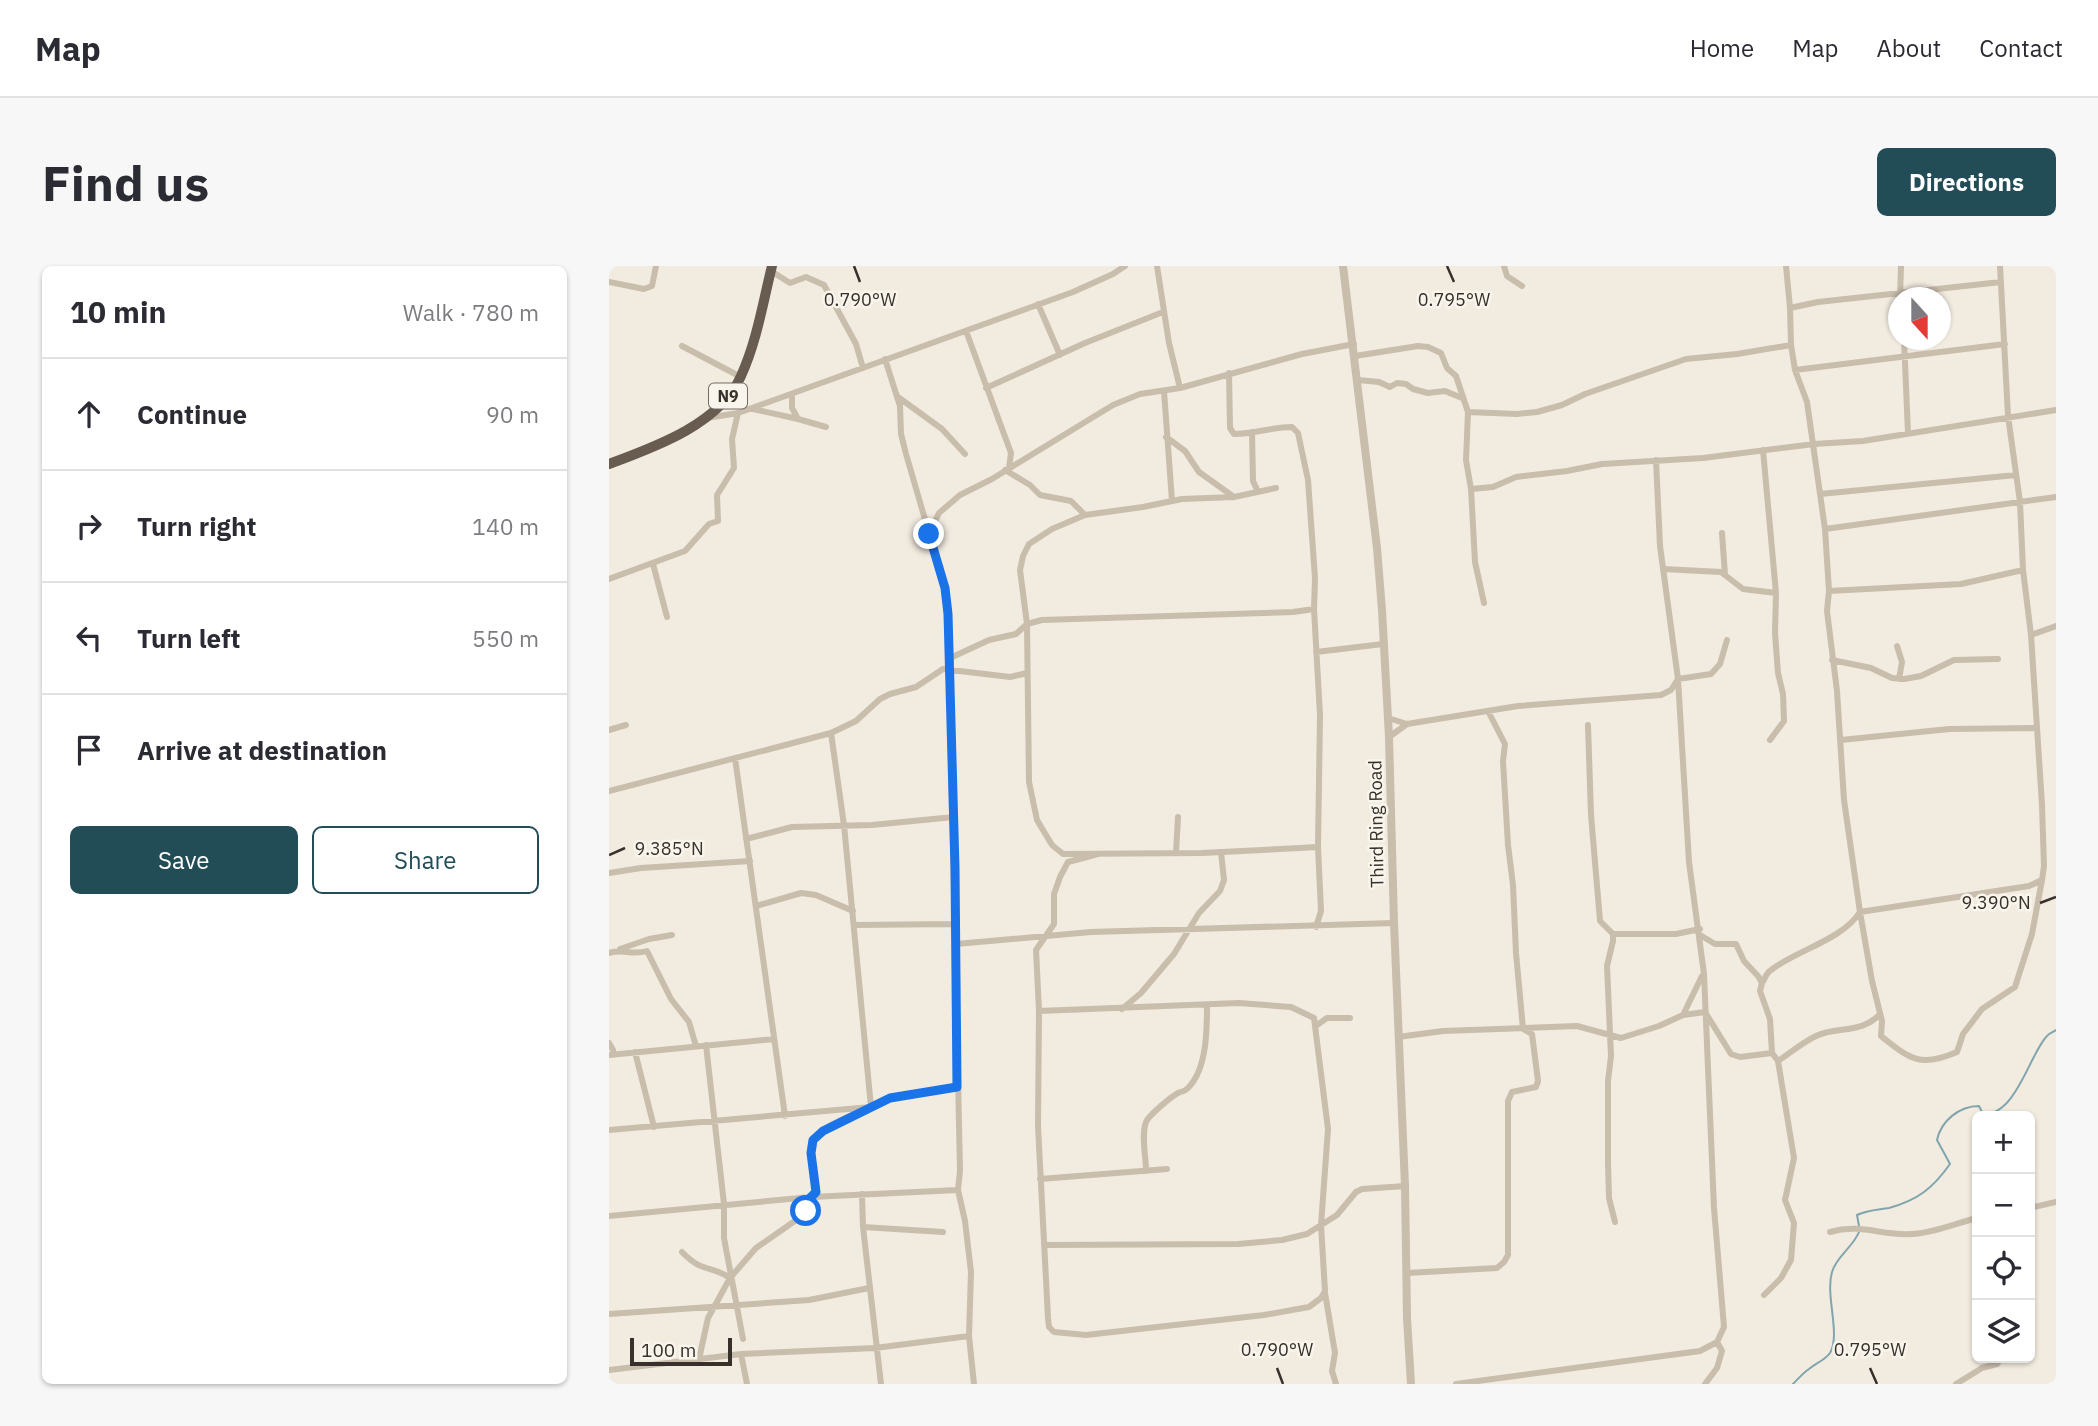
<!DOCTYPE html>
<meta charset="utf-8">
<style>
:root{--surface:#fff;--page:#f7f7f7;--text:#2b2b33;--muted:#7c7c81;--line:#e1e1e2;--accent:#224d57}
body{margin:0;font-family:"IBM Plex Sans",sans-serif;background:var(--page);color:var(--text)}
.controls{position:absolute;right:21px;bottom:21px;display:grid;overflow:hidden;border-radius:10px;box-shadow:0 2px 5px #0004}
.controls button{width:63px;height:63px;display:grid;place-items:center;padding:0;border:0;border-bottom:2px solid var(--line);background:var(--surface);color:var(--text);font:35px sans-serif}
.compass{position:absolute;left:1279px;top:21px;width:63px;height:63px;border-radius:50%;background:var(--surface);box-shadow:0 2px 5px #0004;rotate:159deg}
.scale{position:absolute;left:21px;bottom:18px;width:102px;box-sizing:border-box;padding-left:7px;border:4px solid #38302b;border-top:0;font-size:19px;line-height:24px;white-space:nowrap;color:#38302b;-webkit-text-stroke:5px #f9f5ec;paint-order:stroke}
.stop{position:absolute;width:21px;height:21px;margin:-16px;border:5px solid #1a73e8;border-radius:50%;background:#fff}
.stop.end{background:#1a73e8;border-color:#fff;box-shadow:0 2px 7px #0008}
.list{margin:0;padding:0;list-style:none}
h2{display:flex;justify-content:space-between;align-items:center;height:91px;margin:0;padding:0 28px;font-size:30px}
h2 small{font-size:23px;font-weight:400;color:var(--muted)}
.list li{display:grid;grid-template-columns:46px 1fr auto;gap:21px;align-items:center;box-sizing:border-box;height:112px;padding:0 28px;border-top:2px solid var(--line)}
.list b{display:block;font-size:26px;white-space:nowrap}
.list em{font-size:23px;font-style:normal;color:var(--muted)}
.actions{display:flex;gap:14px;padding:21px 28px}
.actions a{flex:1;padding:16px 0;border:2px solid var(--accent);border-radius:10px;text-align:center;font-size:24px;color:var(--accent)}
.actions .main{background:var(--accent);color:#fff}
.icon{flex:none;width:38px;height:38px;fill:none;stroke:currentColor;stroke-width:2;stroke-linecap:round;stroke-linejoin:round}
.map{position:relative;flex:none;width:1447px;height:1118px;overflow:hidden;border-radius:10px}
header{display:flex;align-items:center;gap:42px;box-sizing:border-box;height:98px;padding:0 35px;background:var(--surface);border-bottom:2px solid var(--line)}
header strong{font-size:33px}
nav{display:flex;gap:38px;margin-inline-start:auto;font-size:24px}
.intro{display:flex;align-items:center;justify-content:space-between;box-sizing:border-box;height:168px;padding:0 42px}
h1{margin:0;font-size:49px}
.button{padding:18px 32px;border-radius:10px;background:var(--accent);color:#fff;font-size:24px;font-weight:700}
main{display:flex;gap:42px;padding:0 42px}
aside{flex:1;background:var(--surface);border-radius:10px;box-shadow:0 2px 5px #0004}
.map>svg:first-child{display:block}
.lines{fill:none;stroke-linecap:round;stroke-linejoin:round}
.stream{stroke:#80a5ad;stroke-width:2}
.minor{stroke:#c9bdac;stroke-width:6}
.tertiary{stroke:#c9bdac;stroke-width:8}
.trunk{stroke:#685b50;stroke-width:10}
.route{stroke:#1a73e8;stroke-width:9}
.ticks{fill:none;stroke:#38302b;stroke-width:2.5}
.labels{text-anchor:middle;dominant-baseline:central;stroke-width:5;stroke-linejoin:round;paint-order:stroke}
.shield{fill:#f9f5ec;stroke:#726b65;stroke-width:2}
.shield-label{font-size:16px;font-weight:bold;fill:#38302b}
.street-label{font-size:18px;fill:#38302b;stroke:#f9f5ec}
.ticks-label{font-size:18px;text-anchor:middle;fill:#38302b;stroke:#f9f5ec;stroke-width:5;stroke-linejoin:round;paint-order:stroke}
</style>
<header>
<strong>Map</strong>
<nav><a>Home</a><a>Map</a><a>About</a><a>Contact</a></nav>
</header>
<div class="intro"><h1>Find us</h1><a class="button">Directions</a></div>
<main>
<aside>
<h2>10 min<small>Walk · 780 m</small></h2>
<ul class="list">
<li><svg class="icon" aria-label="ahead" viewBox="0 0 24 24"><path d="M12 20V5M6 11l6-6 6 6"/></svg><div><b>Continue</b></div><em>90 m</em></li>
<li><svg class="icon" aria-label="right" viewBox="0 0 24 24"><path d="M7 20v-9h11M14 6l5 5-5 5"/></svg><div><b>Turn right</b></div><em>140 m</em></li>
<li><svg class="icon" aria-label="left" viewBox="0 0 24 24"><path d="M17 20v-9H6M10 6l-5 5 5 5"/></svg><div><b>Turn left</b></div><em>550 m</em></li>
<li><svg class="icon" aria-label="arrive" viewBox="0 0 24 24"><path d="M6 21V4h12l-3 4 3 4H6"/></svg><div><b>Arrive at destination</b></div></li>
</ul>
<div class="actions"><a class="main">Save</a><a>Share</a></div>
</aside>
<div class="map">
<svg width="1447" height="1118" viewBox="0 0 1447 1118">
<rect width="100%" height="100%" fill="#f2ebe0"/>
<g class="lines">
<path class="stream" d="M1250,960l-2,-11c11,-5 21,-5 32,-7 29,-8 44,-20 61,-44l-13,-24c4,-19 22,-34 42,-34l4,8c33,2 47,-61 64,-78 2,-3 6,-4 9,-6
M1184,1118c5,-5 10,-11 16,-15 7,-6 15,-8 21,-16 11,-19 -5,-57 2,-81 4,-15 21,-25 27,-40"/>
<path class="minor" d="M548,0l12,77 11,45
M895,0l3,10 15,10
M1177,0l4,42
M162,5l19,12 16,-6 18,8 32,59 7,24
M0,16l35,7 8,-3 4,-20
M1392,16l-183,20 -28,6 1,37 4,25 12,32 18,127 4,62 -2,20 10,80 7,109 16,112 12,69 10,40 -1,15c29,23 39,32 76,16l6,-18 19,-25 33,-22 17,-53 10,-54
M1291,32l1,-32
M429,38l22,51
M357,65l45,122 -2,15
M1295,74l4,93
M73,80l59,31
M746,90l63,-10 10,1 13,6 6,15 9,8 12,36 -2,48 5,29 4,73 9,41
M276,93l15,47 1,28 5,20 39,134 3,26 12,557 -2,19 7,31 6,51 -2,64 5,48
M1186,104l210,-26
M620,107l1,55 4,6c20,0 38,-7 58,-7l6,6 10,47 7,98 -1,31 6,106 -2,132 3,64 -5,16
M749,114l21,2 11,5 7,-4 9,1 7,5 15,4 17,-2 17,7
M377,122l99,-45 78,-31
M555,125l8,110
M183,129v13l6,11 28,8
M289,131l44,32 23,25
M144,143l45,10
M859,146l49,2 20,-2 25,-7 23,-11 101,-35 51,-5 54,-9
M98,152l31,-5 335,-121 40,-18 12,-8
M643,166l1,49 5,11
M557,171l19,14 14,21 35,25
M1154,184l13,143 -1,40 3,40 5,21 1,27 -14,19
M396,204l25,15 10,10 31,6 14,14
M862,223l22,-2 23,-10 51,-6 35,-7 101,-6 111,-14 49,-3 193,-31
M1211,228l196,-19
M1216,263l231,-32
M1113,267l3,42
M320,268l10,-21 21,-18 32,-16 121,-74 27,-11 40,-6 122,-34 52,-10
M44,298l14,53
M1054,303l58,3 22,17 33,4
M0,313l76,-28 24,-27 9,-3 -1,-26 17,-27 -2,-29 6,-26
M1220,325l132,-7 62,-14
M705,343l-21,3 -251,8 -15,4 2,158 8,38 15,25 11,9 139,-1 116,-6
M1422,369l25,-9
M1288,380l5,16 -3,17
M707,386l67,-8
M339,393l41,-19 27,-6 11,-10 -7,-54 3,-14 6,-12 23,-15 33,-14 58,-8 39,-8 52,-2 42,-9
M1223,394l39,8 21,10 12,1 17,-3 33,-16 44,-1
M779,452l19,6 111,-18 143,-11 10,-5 7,-11 33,-5 9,-10 7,-24
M979,459l3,90 9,106 13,13v7l-6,25 4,90 -3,25v81l1,36 6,24
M0,464l17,-5
M780,471l18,-13
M1232,474l108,-11 87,-1
M126,492l50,358
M0,525l222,-58 25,-12 24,-22 10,-5 26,-7 27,-18 67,8 17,-4
M137,573l46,-12 80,-2 82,-8
M567,587l2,-36
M0,607l32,-5 109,-7
M147,640l45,-13 15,2 37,16
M245,659l102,-1
M1004,668h63l24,-5
M1091,669l15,9h21l8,17 14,15 4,7 -2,8 10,28 2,34 6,8 16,97 -9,42 9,23 -3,37 -10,18 -17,17
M347,678l135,-12 303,-9
M11,683l29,-10 23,-4
M0,687c15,-5 22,3 38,-2l24,48 18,23 7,24
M1153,717c3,-4 4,-10 9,-13 26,-20 71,-30 89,-58l169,-26 13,-6 2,-14 -2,-61 -11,-170 -8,-65 -3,-68 -12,-86 -8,-150
M513,743l19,-16 33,-39 25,-41 21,-22 4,-11 -3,-28
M430,745l-1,115 10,192 1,9 5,5 32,3 178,-20 45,-8 12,-9 4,-7 -4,-66 7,-96 -14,-111 -23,-11 -52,-4 -200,8 -3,-61 18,-26v-30l6,-17 8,-15 30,-8
M1074,749l19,-39
M708,759l10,-7h23
M789,771l45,-6 134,-5 44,12 38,-12 24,-11 22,-3 26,42 9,3 32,-4
M0,777l4,7
M97,779l18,159v34l19,101
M26,786l19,75
M0,789l165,-16
M1169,795c12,-8 25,-19 38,-25 21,-10 46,-2 64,-22
M0,864l262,-23 19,-9 67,-11
M537,905c0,-14 -5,-36 0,-49 2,-6 26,-26 32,-29 6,-3 5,0 10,-5 19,-19 19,-58 19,-83
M431,913l127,-10
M253,928l1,33 18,157
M1421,942l26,-6
M0,950l202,-19 147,-7
M254,961l80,5
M1221,966c31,-9 52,4 82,2 22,-1 44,-11 65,-16
M436,979l193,-1 44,-4 25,-6 30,-19 19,-23 6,-3 43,-3
M73,986c20,21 29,13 48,26
M798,1007l90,-5 7,-6 4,-7v-154l4,-9 24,-5 2,-6 -6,-47 -9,-5 -7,-76 -3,-68 -5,-40 -5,-84 2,-17 -17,-33
M716,1027l10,60 -3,18 4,13
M0,1048l200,-14 60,-12
M132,1088l6,30
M90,1093l9,-41 22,-40 26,-30 43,-30 7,-7 5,-14 5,-5c0,-13 -5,-27 -5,-40 0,-25 41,-36 60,-45l-27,-282 -13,-92
M0,1104l132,-16 134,-6 94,-12
M847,1118l244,-33 17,-9 7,-15 -10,-119 -10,-234 -15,-112 -11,-183 -18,-133 -4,-86
M1096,1118l12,-16 5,-17 -5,-9
M1347,1118l26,-16 15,-4 4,-6"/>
<path class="tertiary" d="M734,0l34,282 5,62 7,127 5,186 11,263 2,132 4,66"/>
<path class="trunk" d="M0,198c46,-17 111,-40 132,-88 16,-35 22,-74 31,-110"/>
</g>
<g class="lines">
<path class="route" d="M197,945l5,-14 5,-5 -5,-39 2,-13 10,-9 67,-33 67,-11 -2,-219 -7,-254 -3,-26 -16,-54"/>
</g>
<path class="ticks" d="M245,0l6,16M838,0l7,16M0,589l16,-7M1431,637l16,-6M668,1102l6,16M1261,1102l7,16"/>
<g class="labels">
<rect class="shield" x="100" y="117.5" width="38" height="25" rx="5"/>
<g class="shield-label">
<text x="119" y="130">N9</text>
</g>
<g class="street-label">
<text transform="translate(767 558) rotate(-91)">Third Ring Road</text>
</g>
</g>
<g class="ticks-label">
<text x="251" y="40">0.790°W</text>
<text x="845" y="40">0.795°W</text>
<text x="60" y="589">9.385°N</text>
<text x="1387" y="643">9.390°N</text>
<text x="668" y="1090">0.790°W</text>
<text x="1261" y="1090">0.795°W</text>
</g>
</svg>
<div class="controls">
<button>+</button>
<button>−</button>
<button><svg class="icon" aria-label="locate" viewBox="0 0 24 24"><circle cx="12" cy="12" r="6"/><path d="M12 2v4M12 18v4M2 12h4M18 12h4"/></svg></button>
<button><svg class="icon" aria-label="layers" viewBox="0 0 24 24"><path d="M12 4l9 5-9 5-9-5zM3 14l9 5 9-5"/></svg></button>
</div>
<svg class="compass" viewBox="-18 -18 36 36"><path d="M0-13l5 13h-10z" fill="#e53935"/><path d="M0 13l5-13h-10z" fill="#7c7c81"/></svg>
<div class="scale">100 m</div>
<div class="stop" style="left:197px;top:945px"></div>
<div class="stop end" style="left:320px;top:268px"></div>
</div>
</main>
